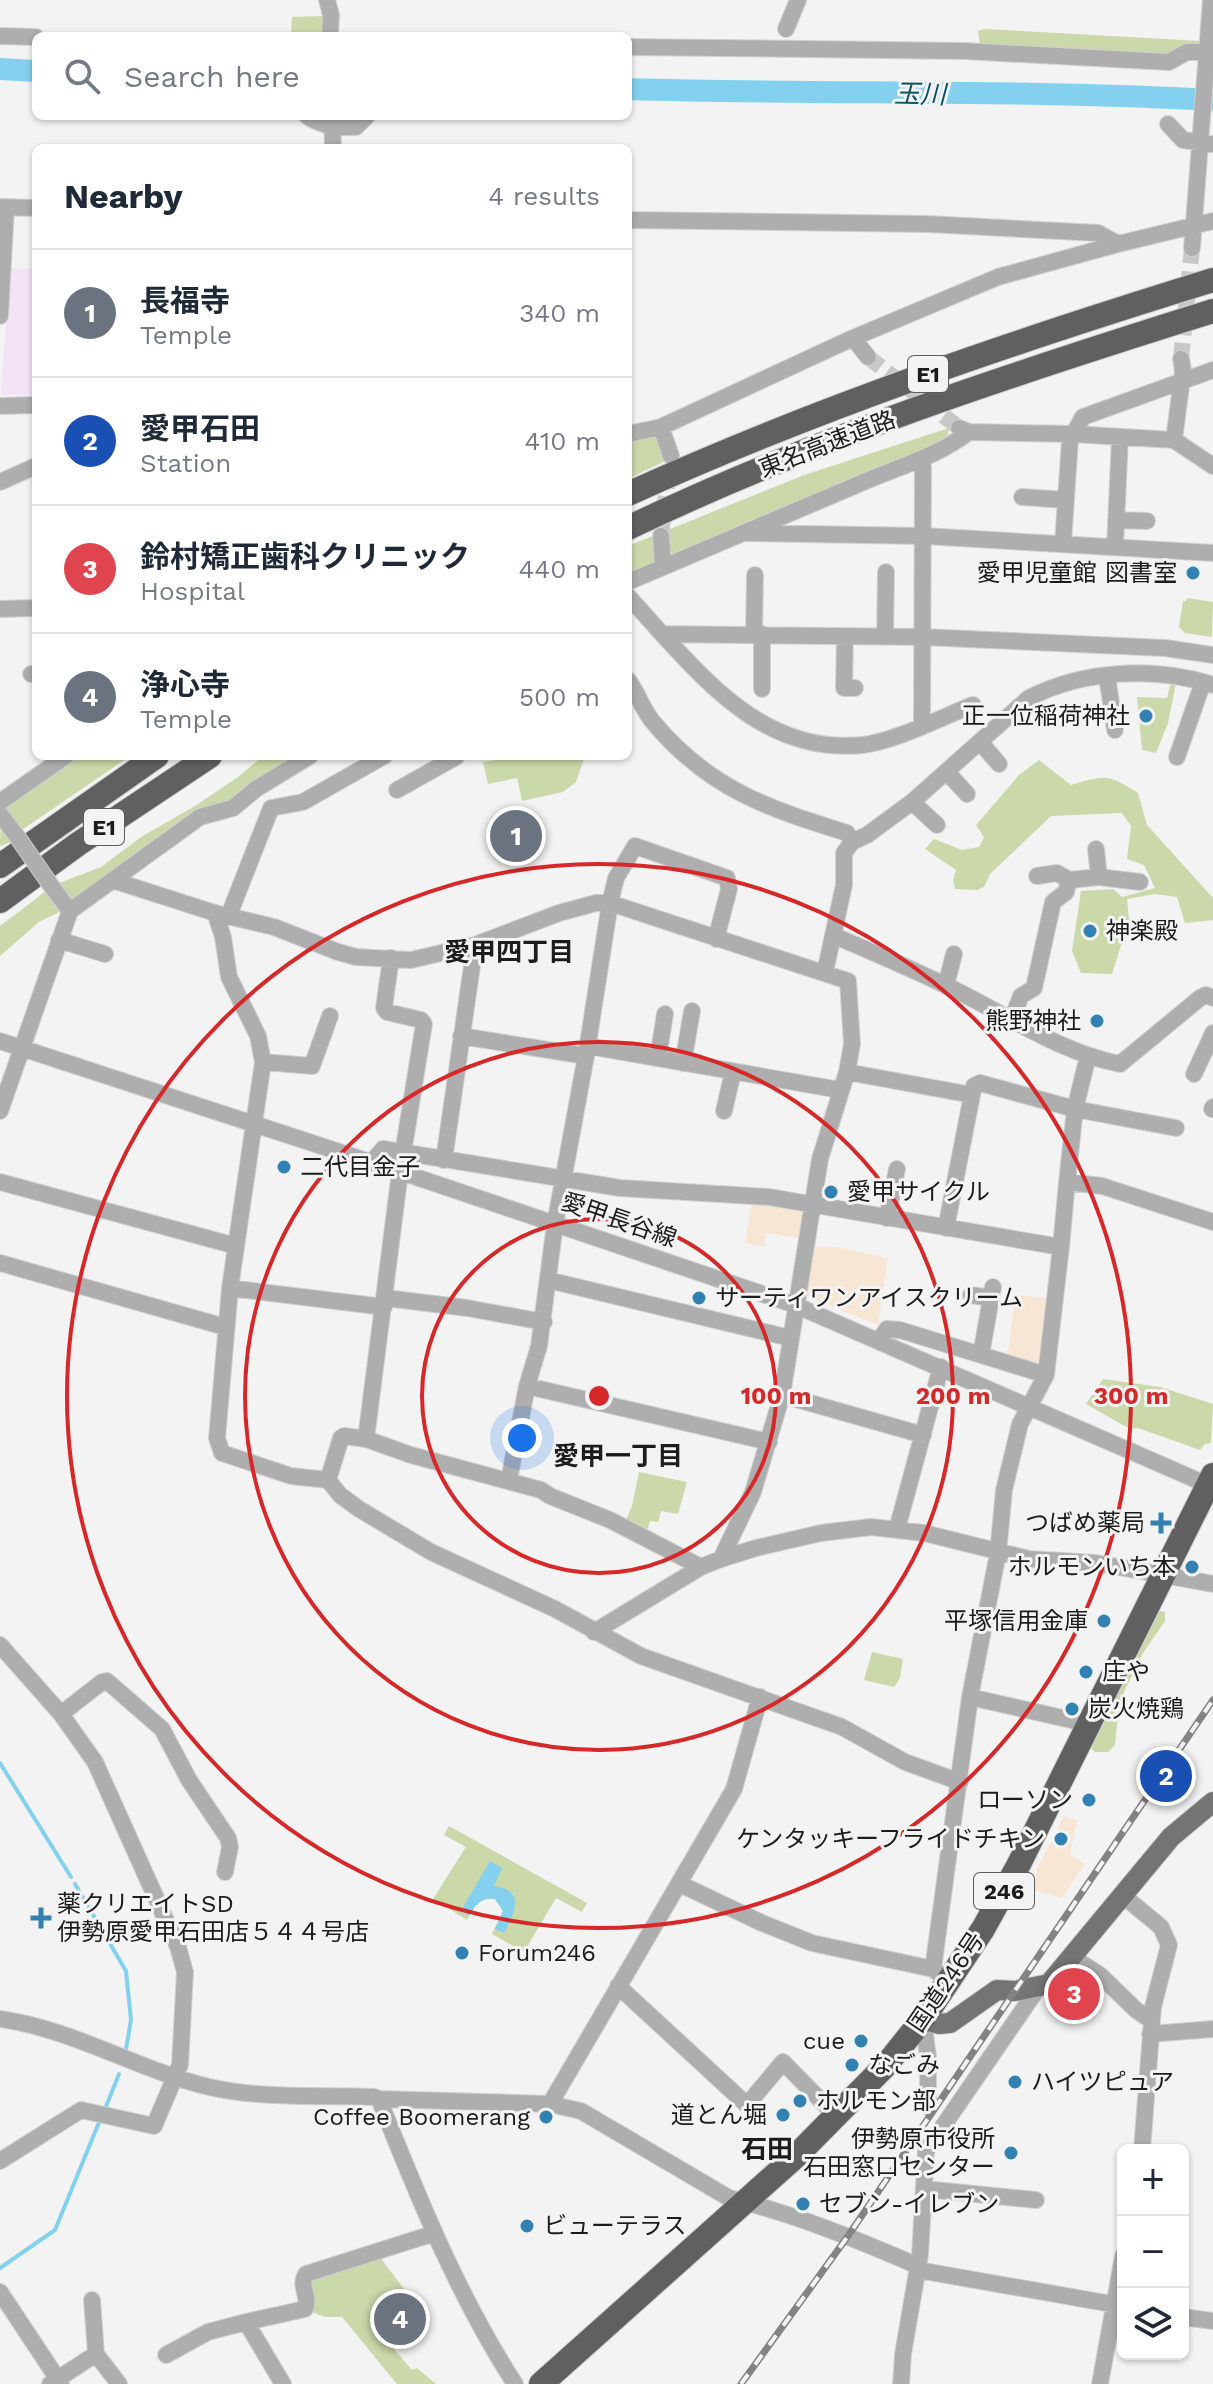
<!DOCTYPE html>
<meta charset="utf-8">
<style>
:root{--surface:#fff;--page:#f6f6f7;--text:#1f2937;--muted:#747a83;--line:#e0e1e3;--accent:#db2777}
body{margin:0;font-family:"Work Sans","Noto Sans JP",sans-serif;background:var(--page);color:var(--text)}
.controls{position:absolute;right:24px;bottom:24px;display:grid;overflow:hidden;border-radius:12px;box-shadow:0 2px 6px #0004}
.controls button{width:72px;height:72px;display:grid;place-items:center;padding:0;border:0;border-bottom:2px solid var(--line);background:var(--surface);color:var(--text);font:40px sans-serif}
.you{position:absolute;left:522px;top:1438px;width:28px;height:28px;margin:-20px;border:6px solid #fff;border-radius:50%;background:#1a73e8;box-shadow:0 0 0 12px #1a73e833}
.badge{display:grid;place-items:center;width:52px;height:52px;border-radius:50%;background:var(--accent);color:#fff;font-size:26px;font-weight:700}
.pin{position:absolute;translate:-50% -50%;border:4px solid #fff;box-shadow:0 2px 8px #0006}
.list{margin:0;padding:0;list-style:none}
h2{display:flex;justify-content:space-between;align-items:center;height:104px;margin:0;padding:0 32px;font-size:34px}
h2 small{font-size:26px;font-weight:400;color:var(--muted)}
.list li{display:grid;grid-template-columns:52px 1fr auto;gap:24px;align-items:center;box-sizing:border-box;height:128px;padding:0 32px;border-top:2px solid var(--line)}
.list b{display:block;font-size:30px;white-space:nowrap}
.list p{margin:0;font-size:26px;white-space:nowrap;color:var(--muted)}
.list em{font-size:26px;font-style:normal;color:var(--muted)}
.icon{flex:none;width:44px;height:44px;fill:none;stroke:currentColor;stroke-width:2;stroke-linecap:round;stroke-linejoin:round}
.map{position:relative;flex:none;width:1213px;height:2384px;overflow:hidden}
.search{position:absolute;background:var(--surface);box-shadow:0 2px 6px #0004;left:32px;top:32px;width:600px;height:88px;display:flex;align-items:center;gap:20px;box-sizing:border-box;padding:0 28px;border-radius:12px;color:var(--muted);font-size:30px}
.panel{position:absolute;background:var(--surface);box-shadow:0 2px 6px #0004;left:32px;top:144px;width:600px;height:616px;border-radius:12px}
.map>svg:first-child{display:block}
.commercial{fill:#f8e6d5}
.education{fill:#f3e3f6}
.green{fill:#cad8aa}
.water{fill:#83d1ee}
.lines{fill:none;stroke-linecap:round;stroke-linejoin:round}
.stream{stroke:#83d1ee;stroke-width:4}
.river{stroke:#83d1ee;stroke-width:22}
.minor-tunnel{stroke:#c8c8c9;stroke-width:16;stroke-dasharray:16 8;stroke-linecap:butt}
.minor-casing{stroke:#d1d1d2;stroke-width:18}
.major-casing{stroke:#d1d1d2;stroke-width:22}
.highway-casing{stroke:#d1d1d2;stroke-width:26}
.minor{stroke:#aeaeae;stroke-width:16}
.major{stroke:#757475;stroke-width:20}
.highway{stroke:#616060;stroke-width:24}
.rail-casing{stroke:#838384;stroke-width:7}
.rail{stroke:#f3f3f4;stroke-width:4;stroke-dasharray:12;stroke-linecap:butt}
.minor-bridge-casing{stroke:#d1d1d2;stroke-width:18;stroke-linecap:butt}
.minor-bridge{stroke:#aeaeae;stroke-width:16}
.ring{fill:none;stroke:#d62828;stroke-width:4}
.poi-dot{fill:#3281b3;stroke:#f3f3f4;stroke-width:3}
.labels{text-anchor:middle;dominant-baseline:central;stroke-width:6;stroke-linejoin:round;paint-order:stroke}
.shield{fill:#f3f3f4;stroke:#5c5c5e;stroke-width:2}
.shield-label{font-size:22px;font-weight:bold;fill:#1c1c1d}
.street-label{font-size:24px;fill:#1c1c1d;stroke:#f3f3f4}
.poi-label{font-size:24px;fill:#1c1c1d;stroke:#f3f3f4;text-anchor:start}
.water-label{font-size:26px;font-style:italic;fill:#0e5064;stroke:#f3f3f4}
.neighbourhood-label{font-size:26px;font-weight:bold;fill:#1c1c1d;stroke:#f3f3f4}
.centre{fill:#d62828;stroke:#f3f3f4;stroke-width:4}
.ring-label{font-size:24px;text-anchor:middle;font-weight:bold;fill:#d62828;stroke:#f3f3f4;stroke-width:6;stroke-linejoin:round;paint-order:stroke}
</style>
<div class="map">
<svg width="1213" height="2384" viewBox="0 0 1213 2384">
<rect width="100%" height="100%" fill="#f3f3f4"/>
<path class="commercial" d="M752,1201l45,6 7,5 -5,26 -33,-5 -2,14 -19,-4z
M806,1247h31l51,11 -10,67 -78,-31z
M1015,1295l34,3 -7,68 -35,-5z
M1064,1816l13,4 -7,35 15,9 -23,34 -29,-8 4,-21z"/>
<path class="education" d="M10,268l26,1v126h-35z"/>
<path class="green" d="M322,16l1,20h-32l1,-19z
M985,29l216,12 -1,8 -27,9 -193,-12 -2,-15z
M949,428l-2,16 -319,134v-32l176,-71z
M655,435l14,24 -41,20v-37z
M1187,598l26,4 -1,35 -27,-4 -6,-6 4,-26h3z
M1171,682l5,1 -8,40 -12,30 -14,-3 -5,-53 30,1z
M79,756h51l-114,78 -14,-6 9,14 -11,4 1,-37z
M263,756h35l-66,49 -162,102 -31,15 -39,34v-30l54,-41 47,-18 40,-30 54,-31 43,-29z
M517,756h68l-9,26 -13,10 -41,9 -5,-23 -29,6 -5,-22z
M1039,760l32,25c34,-10 36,-12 67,8l9,32 66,73v22l-28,3 -8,-26 -22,-3 -28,5 2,21 -17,54 -31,-1 -9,-22 9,-60 32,-2 9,8 33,-9 -11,-23 -17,-6 4,-33 -9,-13 -71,3 -61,58 -6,13 -7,3 -22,-1 -2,-9 3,-10 -31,-21 9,-10 28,11 17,-3 5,-10 -8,-12 43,-50z
M1103,1379l57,8 53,17 -2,39 -6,1 -5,6 -62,-22 -8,1 -44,-25z
M639,1472l48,10 -9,32 -17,-3 -3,11 -8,-1 -3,11 -22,-10 7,-16z
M1156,1610l9,2v9l-22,32 -19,39 -5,14 -4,39 -7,7h-13l-6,-5z
M872,1652l31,7 -3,19 -6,9 -30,-7z
M449,1826l138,77 -5,9 -26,-14 -32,54 -32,-18 11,-23 -8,-12c-17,-2 -21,8 -28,21l-34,-21 33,-52 -22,-12z
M379,2256l29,38 -34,25 -2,5 40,46 5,-2 19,16h-39l-55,-67h-17l-11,-4 -10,-24 3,-8z"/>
<path class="water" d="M490,1861l12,7 -8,18c33,5 20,27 10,47l-9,-4 8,-18 -8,-12c-15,-2 -19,6 -26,17l-8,-5z"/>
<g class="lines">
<path class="stream" d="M0,1763l71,114
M75,1884l51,87 5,49 -5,29
M105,2109l14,-35
M0,2268l55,-38 45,-110"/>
<path class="river" d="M0,69l36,2
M628,89c195,6 390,0 585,11"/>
<path class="minor-tunnel" d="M868,357l90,70
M1181,359l11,-111
M661,536l8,-67"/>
<defs>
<path id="minor" d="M327,0l4,15 -1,21
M786,29l12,-29
M0,36l36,1
M628,47l336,4 205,11 18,-10h26
M307,116c15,11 32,11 49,11l11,-11
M332,118l1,30
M1168,124l15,16 30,4
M0,207l36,1
M628,220l300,4 170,9 20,11
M1192,248l19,-248
M0,316l6,-108
M853,338l15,19
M0,406l36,-1
M661,427l10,29
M959,428l10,4 103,2 102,6 39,26
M628,434l33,-7 192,-89 145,-61 120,-33 95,-23
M1174,440l9,-69 -2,-12
M0,482l36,-16
M1022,497l44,3
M1116,520l31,1
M745,533l179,3 289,17
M661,536l2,31
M1063,543l7,-103 13,-23 130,-47
M1115,547l5,-110
M628,582c77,-33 154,-65 231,-98 38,-17 76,-26 110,-52
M628,596l34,38 261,3 242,11 48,7
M0,609l36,-1
M662,634c55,60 112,120 201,111 33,-4 79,-28 110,-40
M754,634l1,-59
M762,634v55
M845,636l-1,52h11
M885,637l1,-65
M31,674h5
M1107,676l8,54
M628,680c10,13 14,29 25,42 56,67 114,86 194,111l5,9
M922,725l1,-265
M981,743l18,21
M1177,757l26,-75
M947,772l20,22
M397,790l59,-33
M0,802l66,-46
M912,802l25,23
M271,808l32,-6 81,-46
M0,814l16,21
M1099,877l41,5
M112,880l103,33 59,14 64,25 18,5 55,3 64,-15 84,-32 37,-10h14l238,78 4,63 -5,28 -27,87 -38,236 -29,97 -32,67
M1069,880l30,-3 -3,-28
M52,887l18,24
M215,913l8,24 6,40 29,59 5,26 -33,226 -13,150 5,15 69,23 37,4 12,15 19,14 72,43 124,57 86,47 201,71 63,35 55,20
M229,915l42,-107
M835,936c37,16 75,32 112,50 57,27 111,66 173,78l80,-66 6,-3 7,3
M59,940l46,14
M391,958l-7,50 3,4 34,8 3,4 -21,129
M825,972l19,-87v-32l8,-11 15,-7 45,-33 117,-104c54,-28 126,-32 184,-13
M946,985l8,-31
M1012,1019l9,-23 13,-8 19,-86 13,-10 3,-12 -12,-7 -20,3
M461,1036l125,20
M0,1041l413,135 382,129 413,180
M588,1046l252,44
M1088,1056l-13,53 101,19
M658,1058l7,-44
M263,1062l49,4 18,-50
M683,1063l9,-52
M847,1072l125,23
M1194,1074l19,-41
M1212,1109l1,-2
M0,1111l70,-200 130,-94 33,-9 23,-19 54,-33
M724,1111l9,-39
M444,1160l31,-215
M371,1163l12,-14 237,39 149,9 292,50 6,-65 35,4 111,36
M0,1182l236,64
M887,1218l10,-49
M946,1228l26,-133 2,-9 6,-3 95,26 -8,73
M0,1263l225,64
M548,1280l242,58
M230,1288l154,19
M971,1295l20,3
M386,1298l81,10 77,14
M879,1341l8,-12 13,1 146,45
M981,1355l12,-68
M527,1386l242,56
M782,1395l141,40
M366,1439l34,-267
M328,1480l13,-42 3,-2 22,3 45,16 130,35 9,6 60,24 91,47
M509,1480l18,-94 12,-40 16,-122 31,-168 24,-153 6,-25 19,-32 92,32 2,11 -13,50
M897,1529l44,-162
M594,1632l107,-65 20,-8 35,-11 65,-15 50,-6 53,6 105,26 67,4 117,21
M0,1645l61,69 34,48 83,185 7,25 -5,93 -26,61 -73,-16 -81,51
M970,1697l119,27
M61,1714l41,-32 5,-1 55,48 27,51 39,58 2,9 -5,25
M680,1884l82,39 50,20 121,26
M1122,1895l39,32 8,18 -16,62 -11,143
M1072,1957l28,18 36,35 16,11
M948,1981l-15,-12 37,-272 28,-144 6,-63 16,-66 26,-49 15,-128
M618,1986l129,119 36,-43 53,54
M0,2019c73,10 138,51 209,68 53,12 111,8 165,10l5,2c39,98 79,197 136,285
M923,2019l5,38v50
M1150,2034l63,-5
M379,2099l171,5 31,7 148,87c65,16 127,41 189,68
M550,2104l184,-315 26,-92
M924,2189l112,11
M918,2270l205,36
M0,2292l61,92
M92,2300l4,54
M1183,2317l30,4
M246,2322l59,-13c6,-12 -7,-22 1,-35l129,-41
M166,2355l42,-23 38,-10 37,62
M50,2384l46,-30 23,30
M901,2384l2,-30 17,-99 6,-104 112,-163
M1100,2384l23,-128"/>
<path id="major" d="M923,2019l16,5 11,-1 47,-33 18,1 34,-7 122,-147 42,-35"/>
<path id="highway" d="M628,494c189,-86 387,-153 585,-214
M628,528c187,-90 387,-155 585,-217
M0,866l157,-110
M0,901l78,-57 132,-88
M541,2384l254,-227 91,-92 37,-46 60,-90 36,-65 194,-389"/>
</defs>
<use href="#minor" class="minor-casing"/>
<use href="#major" class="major-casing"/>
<use href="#highway" class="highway-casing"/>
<use href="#minor" class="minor"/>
<use href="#major" class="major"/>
<use href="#highway" class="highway"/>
<defs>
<path id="rail" d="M741,2384l107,-148 365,-536"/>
</defs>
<use href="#rail" class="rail-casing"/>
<use href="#rail" class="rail"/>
<defs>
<path id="minor-bridge" d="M16,835l36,52"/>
</defs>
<use href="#minor-bridge" class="minor-bridge-casing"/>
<use href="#minor-bridge" class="minor-bridge"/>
</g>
<g class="ring">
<circle cx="599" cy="1396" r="177"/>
<circle cx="599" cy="1396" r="354"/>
<circle cx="599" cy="1396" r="532"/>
</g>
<g class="poi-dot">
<circle cx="1193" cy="573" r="8"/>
<circle cx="1146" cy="716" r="8"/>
<circle cx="1090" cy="931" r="8"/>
<circle cx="1097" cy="1021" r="8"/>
<circle cx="284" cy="1167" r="8"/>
<circle cx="831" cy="1192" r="8"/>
<circle cx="699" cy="1298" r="8"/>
<path d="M1157 1511h8v8h8v8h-8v8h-8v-8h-8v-8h8z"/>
<circle cx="1192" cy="1567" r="8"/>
<circle cx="1104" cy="1621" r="8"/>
<circle cx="1086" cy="1672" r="8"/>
<circle cx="1072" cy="1709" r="8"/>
<circle cx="1089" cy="1800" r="8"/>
<circle cx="1061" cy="1839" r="8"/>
<path d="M37 1906h8v8h8v8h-8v8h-8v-8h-8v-8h8z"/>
<circle cx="462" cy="1953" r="8"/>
<circle cx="861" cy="2041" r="8"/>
<circle cx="852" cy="2065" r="8"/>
<circle cx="1015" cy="2082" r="8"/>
<circle cx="800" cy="2101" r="8"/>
<circle cx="783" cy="2115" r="8"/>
<circle cx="546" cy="2117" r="8"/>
<circle cx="1011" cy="2153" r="8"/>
<circle cx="803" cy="2204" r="8"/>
<circle cx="527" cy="2226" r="8"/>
</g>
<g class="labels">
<g class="shield">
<rect x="908" y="356" width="40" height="36" rx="6"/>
<rect x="84" y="809" width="40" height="36" rx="6"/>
<rect x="974" y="1873" width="60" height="36" rx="6"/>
</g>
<g class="shield-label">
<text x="928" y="374">E1</text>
<text x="104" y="827">E1</text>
<text x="1004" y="1891">246</text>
</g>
<g class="street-label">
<text transform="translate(827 444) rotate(-21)">東名高速道路</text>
<text transform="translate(619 1220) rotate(19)">愛甲長谷線</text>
<text transform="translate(946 1982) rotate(-56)">国道246号</text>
</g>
<g class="poi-label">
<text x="1177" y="573" text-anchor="end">愛甲児童館 図書室</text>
<text x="1130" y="716" text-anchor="end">正一位稲荷神社</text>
<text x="1106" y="931">神楽殿</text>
<text x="1081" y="1021" text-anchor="end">熊野神社</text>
<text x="300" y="1167">二代目金子</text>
<text x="847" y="1192">愛甲サイクル</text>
<text x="715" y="1298">サーティワンアイスクリーム</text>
<text x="1145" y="1523" text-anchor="end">つばめ薬局</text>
<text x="1176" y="1567" text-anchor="end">ホルモンいち本</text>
<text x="1088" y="1621" text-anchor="end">平塚信用金庫</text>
<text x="1102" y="1672">庄や</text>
<text x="1088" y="1709">炭火焼鶏</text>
<text x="1073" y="1800" text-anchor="end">ローソン</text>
<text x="1045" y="1839" text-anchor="end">ケンタッキーフライドチキン</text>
<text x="57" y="1904">薬クリエイトSD<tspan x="57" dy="28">伊勢原愛甲石田店５４４号店</tspan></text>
<text x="478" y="1953">Forum246</text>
<text x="845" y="2041" text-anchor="end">cue</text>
<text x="868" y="2065">なごみ</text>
<text x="1031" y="2082">ハイツピュア</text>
<text x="816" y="2101">ホルモン部</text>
<text x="767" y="2115" text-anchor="end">道とん堀</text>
<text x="530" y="2117" text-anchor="end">Coffee Boomerang</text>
<text x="995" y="2139" text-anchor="end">伊勢原市役所<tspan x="995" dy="28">石田窓口センター</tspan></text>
<text x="819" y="2204">セブン-イレブン</text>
<text x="543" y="2226">ビューテラス</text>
</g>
<g class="water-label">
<text transform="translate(920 94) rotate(1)">玉川</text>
</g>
<g class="neighbourhood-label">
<text x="509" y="952">愛甲四丁目</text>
<text x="618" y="1456">愛甲一丁目</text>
<text x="767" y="2149">石田</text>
</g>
</g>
<circle cx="599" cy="1396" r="12" class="centre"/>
<g class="ring-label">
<text x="776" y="1404">100 m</text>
<text x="953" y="1404">200 m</text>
<text x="1131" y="1404">300 m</text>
</g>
</svg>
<div class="controls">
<button>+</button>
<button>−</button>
<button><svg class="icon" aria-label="layers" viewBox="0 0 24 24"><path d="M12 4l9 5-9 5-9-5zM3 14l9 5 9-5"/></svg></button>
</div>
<div class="you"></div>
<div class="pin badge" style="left:516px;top:836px;background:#6b7280">1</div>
<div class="pin badge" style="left:1166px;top:1776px;background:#1a4fb4">2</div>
<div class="pin badge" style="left:1074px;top:1994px;background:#e0444e">3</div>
<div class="pin badge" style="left:400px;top:2319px;background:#6b7280">4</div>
<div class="search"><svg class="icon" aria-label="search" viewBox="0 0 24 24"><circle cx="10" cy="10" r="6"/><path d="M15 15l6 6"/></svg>Search here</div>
<section class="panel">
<h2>Nearby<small>4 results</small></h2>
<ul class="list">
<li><span class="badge" style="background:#6b7280">1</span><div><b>長福寺</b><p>Temple</p></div><em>340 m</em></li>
<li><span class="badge" style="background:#1a4fb4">2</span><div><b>愛甲石田</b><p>Station</p></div><em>410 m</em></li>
<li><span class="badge" style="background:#e0444e">3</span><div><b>鈴村矯正歯科クリニック</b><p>Hospital</p></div><em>440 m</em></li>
<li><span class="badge" style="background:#6b7280">4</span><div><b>浄心寺</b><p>Temple</p></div><em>500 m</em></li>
</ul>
</section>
</div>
